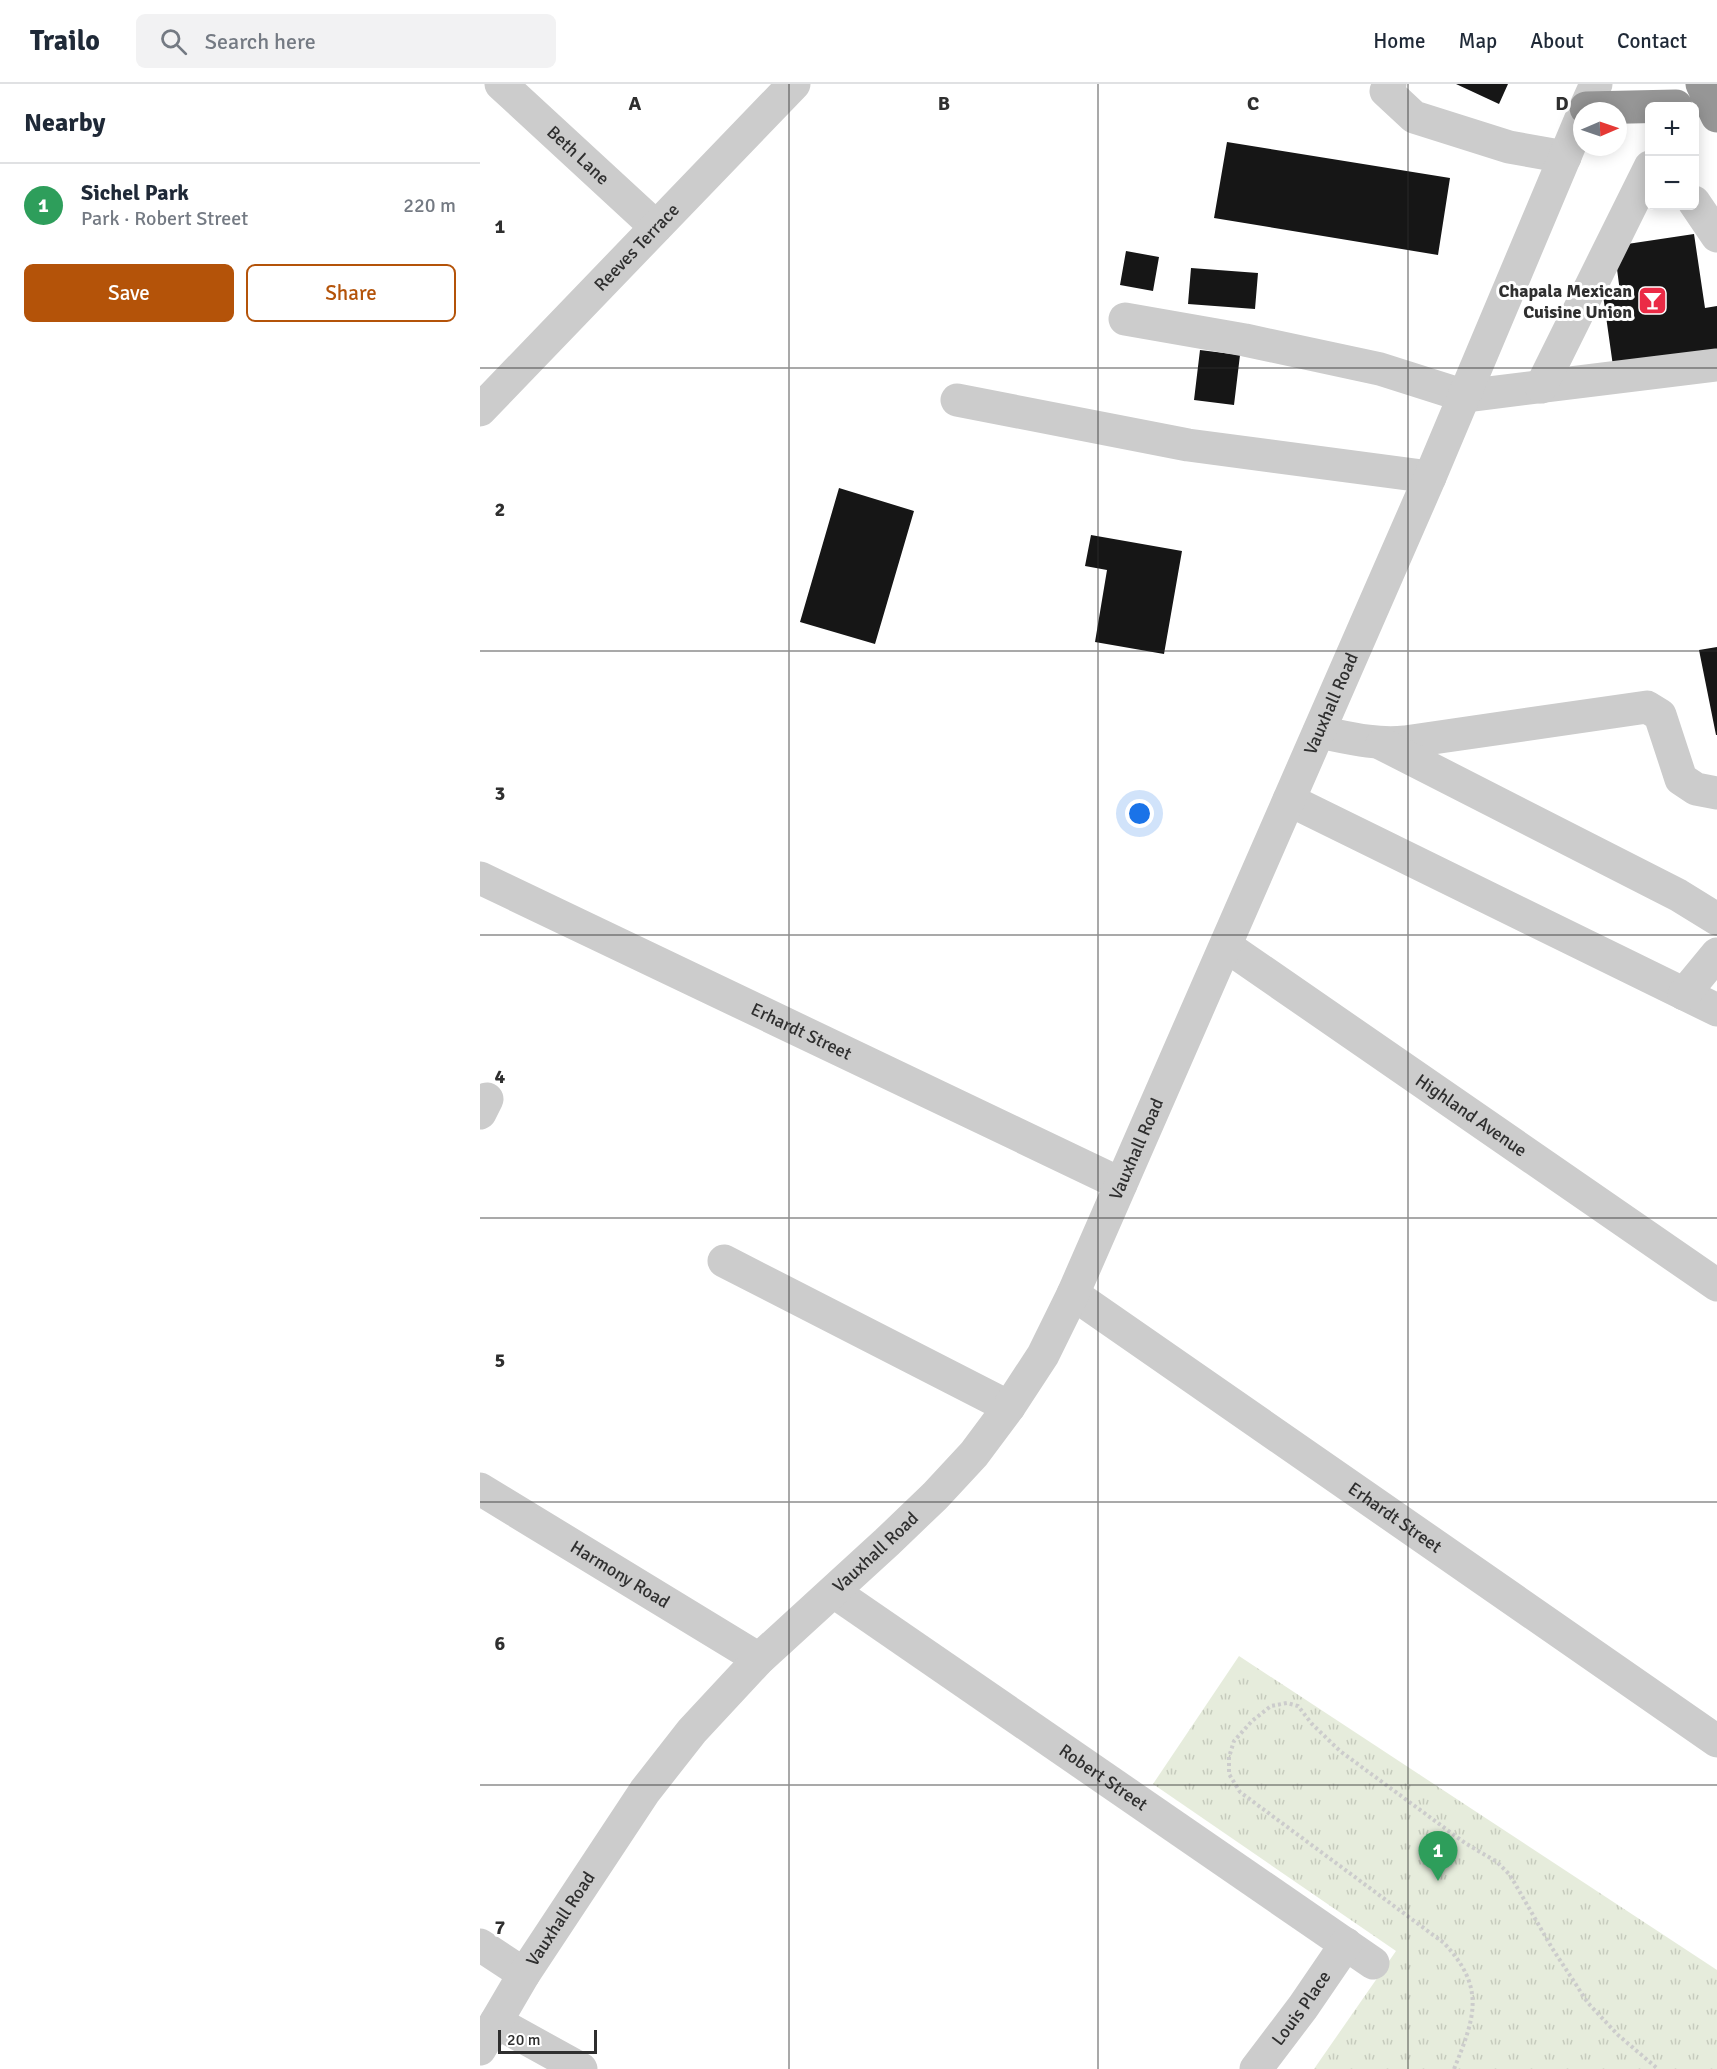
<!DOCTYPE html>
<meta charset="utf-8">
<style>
:root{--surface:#fff;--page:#f2f2f3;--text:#1f2937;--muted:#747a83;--line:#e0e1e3;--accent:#b45309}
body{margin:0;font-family:Signika,sans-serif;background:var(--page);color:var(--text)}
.controls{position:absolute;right:18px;top:18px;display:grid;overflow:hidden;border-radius:9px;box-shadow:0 3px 15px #0003}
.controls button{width:54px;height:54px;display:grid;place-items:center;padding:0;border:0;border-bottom:2px solid var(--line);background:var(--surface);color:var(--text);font:30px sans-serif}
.compass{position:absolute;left:1093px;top:18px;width:54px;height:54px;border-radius:50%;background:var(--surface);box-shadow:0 3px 15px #0003;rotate:88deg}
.scale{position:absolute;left:18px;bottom:15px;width:99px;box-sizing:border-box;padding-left:6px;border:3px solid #2f2f2f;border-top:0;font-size:16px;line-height:21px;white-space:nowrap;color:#2f2f2f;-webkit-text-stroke:4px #fff;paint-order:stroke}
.you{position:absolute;left:660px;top:730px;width:21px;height:21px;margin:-15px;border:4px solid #fff;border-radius:50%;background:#1a73e8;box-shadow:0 0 0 9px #1a73e833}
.badge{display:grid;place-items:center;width:39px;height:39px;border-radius:50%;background:var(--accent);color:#fff;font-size:20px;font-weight:700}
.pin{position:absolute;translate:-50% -50px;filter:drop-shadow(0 2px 3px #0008)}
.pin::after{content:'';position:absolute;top:32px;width:21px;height:18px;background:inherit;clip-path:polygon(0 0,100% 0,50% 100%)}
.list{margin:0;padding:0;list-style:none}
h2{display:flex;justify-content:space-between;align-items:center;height:78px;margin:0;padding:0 24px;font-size:26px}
h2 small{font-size:20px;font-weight:400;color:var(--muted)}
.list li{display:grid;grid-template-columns:39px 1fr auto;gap:18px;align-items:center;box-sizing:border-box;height:84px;padding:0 24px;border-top:2px solid var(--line)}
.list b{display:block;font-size:22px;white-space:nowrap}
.list p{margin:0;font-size:20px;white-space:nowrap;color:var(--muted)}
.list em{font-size:20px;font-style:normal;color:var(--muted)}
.actions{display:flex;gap:12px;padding:18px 24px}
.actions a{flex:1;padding:14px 0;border:2px solid var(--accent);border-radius:9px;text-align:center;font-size:21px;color:var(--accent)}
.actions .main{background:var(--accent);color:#fff}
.icon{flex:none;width:33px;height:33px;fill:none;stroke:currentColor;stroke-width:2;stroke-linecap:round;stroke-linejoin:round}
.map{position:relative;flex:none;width:1237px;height:1985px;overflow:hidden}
header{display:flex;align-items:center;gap:36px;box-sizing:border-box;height:84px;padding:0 30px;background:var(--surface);border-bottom:2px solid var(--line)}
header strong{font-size:28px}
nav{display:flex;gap:33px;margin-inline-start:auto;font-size:21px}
.search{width:420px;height:54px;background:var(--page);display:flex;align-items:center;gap:15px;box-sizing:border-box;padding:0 21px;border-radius:9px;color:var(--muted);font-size:22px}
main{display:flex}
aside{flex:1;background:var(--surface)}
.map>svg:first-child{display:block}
.park{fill:url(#park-tufts)}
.building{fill:#161616}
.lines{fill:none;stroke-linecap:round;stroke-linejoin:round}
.path{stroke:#ccc;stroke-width:4;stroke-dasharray:3 3;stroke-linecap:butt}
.minor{stroke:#ccc;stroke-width:33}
.highway{stroke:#969696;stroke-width:33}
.grid{fill:none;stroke:#2f2f2f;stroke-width:1.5;stroke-opacity:0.55}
.labels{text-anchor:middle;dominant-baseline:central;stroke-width:6;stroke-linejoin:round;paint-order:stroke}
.street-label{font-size:18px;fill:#2f2f2f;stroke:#fff}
.poi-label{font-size:18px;font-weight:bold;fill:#2f2f2f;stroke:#fff;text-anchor:end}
.grid-label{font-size:20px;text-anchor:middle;font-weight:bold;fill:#2f2f2f;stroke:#fff;stroke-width:6;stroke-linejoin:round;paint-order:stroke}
</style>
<header>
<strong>Trailo</strong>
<div class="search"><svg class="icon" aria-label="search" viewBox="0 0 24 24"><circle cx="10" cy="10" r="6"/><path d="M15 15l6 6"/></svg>Search here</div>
<nav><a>Home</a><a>Map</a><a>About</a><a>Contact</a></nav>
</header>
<main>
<aside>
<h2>Nearby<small></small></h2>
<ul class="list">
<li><span class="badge" style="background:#2e9e5b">1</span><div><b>Sichel Park</b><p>Park · Robert Street</p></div><em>220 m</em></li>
</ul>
<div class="actions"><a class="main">Save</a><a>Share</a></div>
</aside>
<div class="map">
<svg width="1237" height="1985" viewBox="0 0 1237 1985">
<defs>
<pattern id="park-tufts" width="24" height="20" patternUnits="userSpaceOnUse" patternTransform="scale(1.5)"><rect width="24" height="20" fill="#e6ecdc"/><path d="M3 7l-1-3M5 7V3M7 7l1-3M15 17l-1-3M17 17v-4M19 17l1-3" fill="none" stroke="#c6cbbd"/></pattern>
</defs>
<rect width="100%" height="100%" fill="#fff"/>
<path class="park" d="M759,1572l478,314v99h-403l82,-118 -243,-167z"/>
<path class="building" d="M976,0h52l-9,20z
M747,58l223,36 -12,77 -224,-37z
M1214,150l11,74 12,-2v45l-104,15 -10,-71 17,-3 -6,-46z
M646,167l33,6 -6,34 -33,-6z
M711,184l67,5 -3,36 -67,-5z
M720,266l40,5 -6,50 -40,-5z
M359,404l75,23 -39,133 -75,-22z
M611,451l91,16 -18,103 -69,-12 12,-72 -22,-4z
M1237,563v88h-1l-17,-85z"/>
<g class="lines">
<path class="path" d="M974,1985c21,-52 32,-81 -10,-126l-204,-151 -11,-18v-17l5,-16 18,-20 19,-15 16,-3 11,3 14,18 28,27 125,92 32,19 13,13 42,73 36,55 30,32 40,34"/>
<g class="minor">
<path id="s1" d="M21,0l155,143"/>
<path d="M910,0l-4,7 28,26 95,30 56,10"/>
<path d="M1104,27l12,-27"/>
<path d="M1214,118l23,34"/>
<path d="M645,235l120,21 135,29 85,27 252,-31"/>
<path d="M1061,303l109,-220"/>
<path d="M477,316l231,45 242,32"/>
<path id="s2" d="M0,326l314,-326"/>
<path d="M839,648c30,6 56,13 86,10l242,-35 13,8 21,64 15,10 21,4"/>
<path d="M902,660l296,151 39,24"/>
<path d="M809,716l428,210"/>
<path id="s3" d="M0,794l641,306"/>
<path id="s4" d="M746,862l491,339"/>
<path d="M1204,910l33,-40"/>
<path d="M0,1029l7,-14"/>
<path d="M244,1177l285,146"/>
<path id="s5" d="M593,1210l644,447"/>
<path id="s6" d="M0,1405l279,170"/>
<path id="s7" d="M354,1508l539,371"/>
<path d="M0,1861l44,29"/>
<path d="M16,1938l85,47"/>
<path id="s8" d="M0,1965l44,-75 121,-183 47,-60 67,-72 128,-117 48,-46 39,-42 35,-47 34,-52 30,-61 357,-817 152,-361"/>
<path id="s9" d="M776,1985l47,-62 43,-63"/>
</g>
<path class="highway" d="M1222,0l15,32
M1106,24l90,-2"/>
</g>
<path class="grid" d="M309,0v1985M618,0v1985M928,0v1985M0,284h1237M0,567h1237M0,851h1237M0,1134h1237M0,1418h1237M0,1701h1237"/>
<defs>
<symbol id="bar-square" viewBox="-11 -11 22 22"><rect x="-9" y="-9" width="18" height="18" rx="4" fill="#eb2b46" stroke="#fff"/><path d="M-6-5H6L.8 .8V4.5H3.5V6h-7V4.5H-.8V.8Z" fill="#fff"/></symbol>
</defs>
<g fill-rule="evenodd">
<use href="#bar-square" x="1156" y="200" width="33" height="33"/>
</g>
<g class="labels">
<g class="street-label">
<text stroke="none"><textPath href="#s1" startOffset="105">Beth Lane</textPath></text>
<text stroke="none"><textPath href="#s2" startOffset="226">Reeves Terrace</textPath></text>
<text stroke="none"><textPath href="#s8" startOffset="1611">Vauxhall Road</textPath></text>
<text stroke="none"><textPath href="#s3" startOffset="356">Erhardt Street</textPath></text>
<text stroke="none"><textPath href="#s4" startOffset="298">Highland Avenue</textPath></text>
<text stroke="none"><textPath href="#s8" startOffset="1125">Vauxhall Road</textPath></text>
<text stroke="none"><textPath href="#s5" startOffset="392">Erhardt Street</textPath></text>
<text stroke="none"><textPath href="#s8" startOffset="639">Vauxhall Road</textPath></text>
<text stroke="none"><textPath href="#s6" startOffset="164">Harmony Road</textPath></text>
<text stroke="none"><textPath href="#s7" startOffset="327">Robert Street</textPath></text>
<text stroke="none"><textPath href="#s8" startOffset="153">Vauxhall Road</textPath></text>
<text stroke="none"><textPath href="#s9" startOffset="76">Louis Place</textPath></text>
</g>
<g class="poi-label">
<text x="1152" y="207">Chapala Mexican<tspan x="1152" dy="21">Cuisine Union</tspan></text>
</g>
</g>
<g class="grid-label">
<text x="155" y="26">A</text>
<text x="464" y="26">B</text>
<text x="773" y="26">C</text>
<text x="1082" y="26">D</text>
<text x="20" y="149">1</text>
<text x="20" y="432">2</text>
<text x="20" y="716">3</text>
<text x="20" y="999">4</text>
<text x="20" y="1283">5</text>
<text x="20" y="1566">6</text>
<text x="20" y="1850">7</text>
</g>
</svg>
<div class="controls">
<button>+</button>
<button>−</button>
</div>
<svg class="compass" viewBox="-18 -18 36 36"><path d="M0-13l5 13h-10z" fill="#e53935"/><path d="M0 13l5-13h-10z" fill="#747a83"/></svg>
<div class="scale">20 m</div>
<div class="you"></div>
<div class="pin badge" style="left:958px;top:1797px;background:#2e9e5b">1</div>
</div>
</main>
